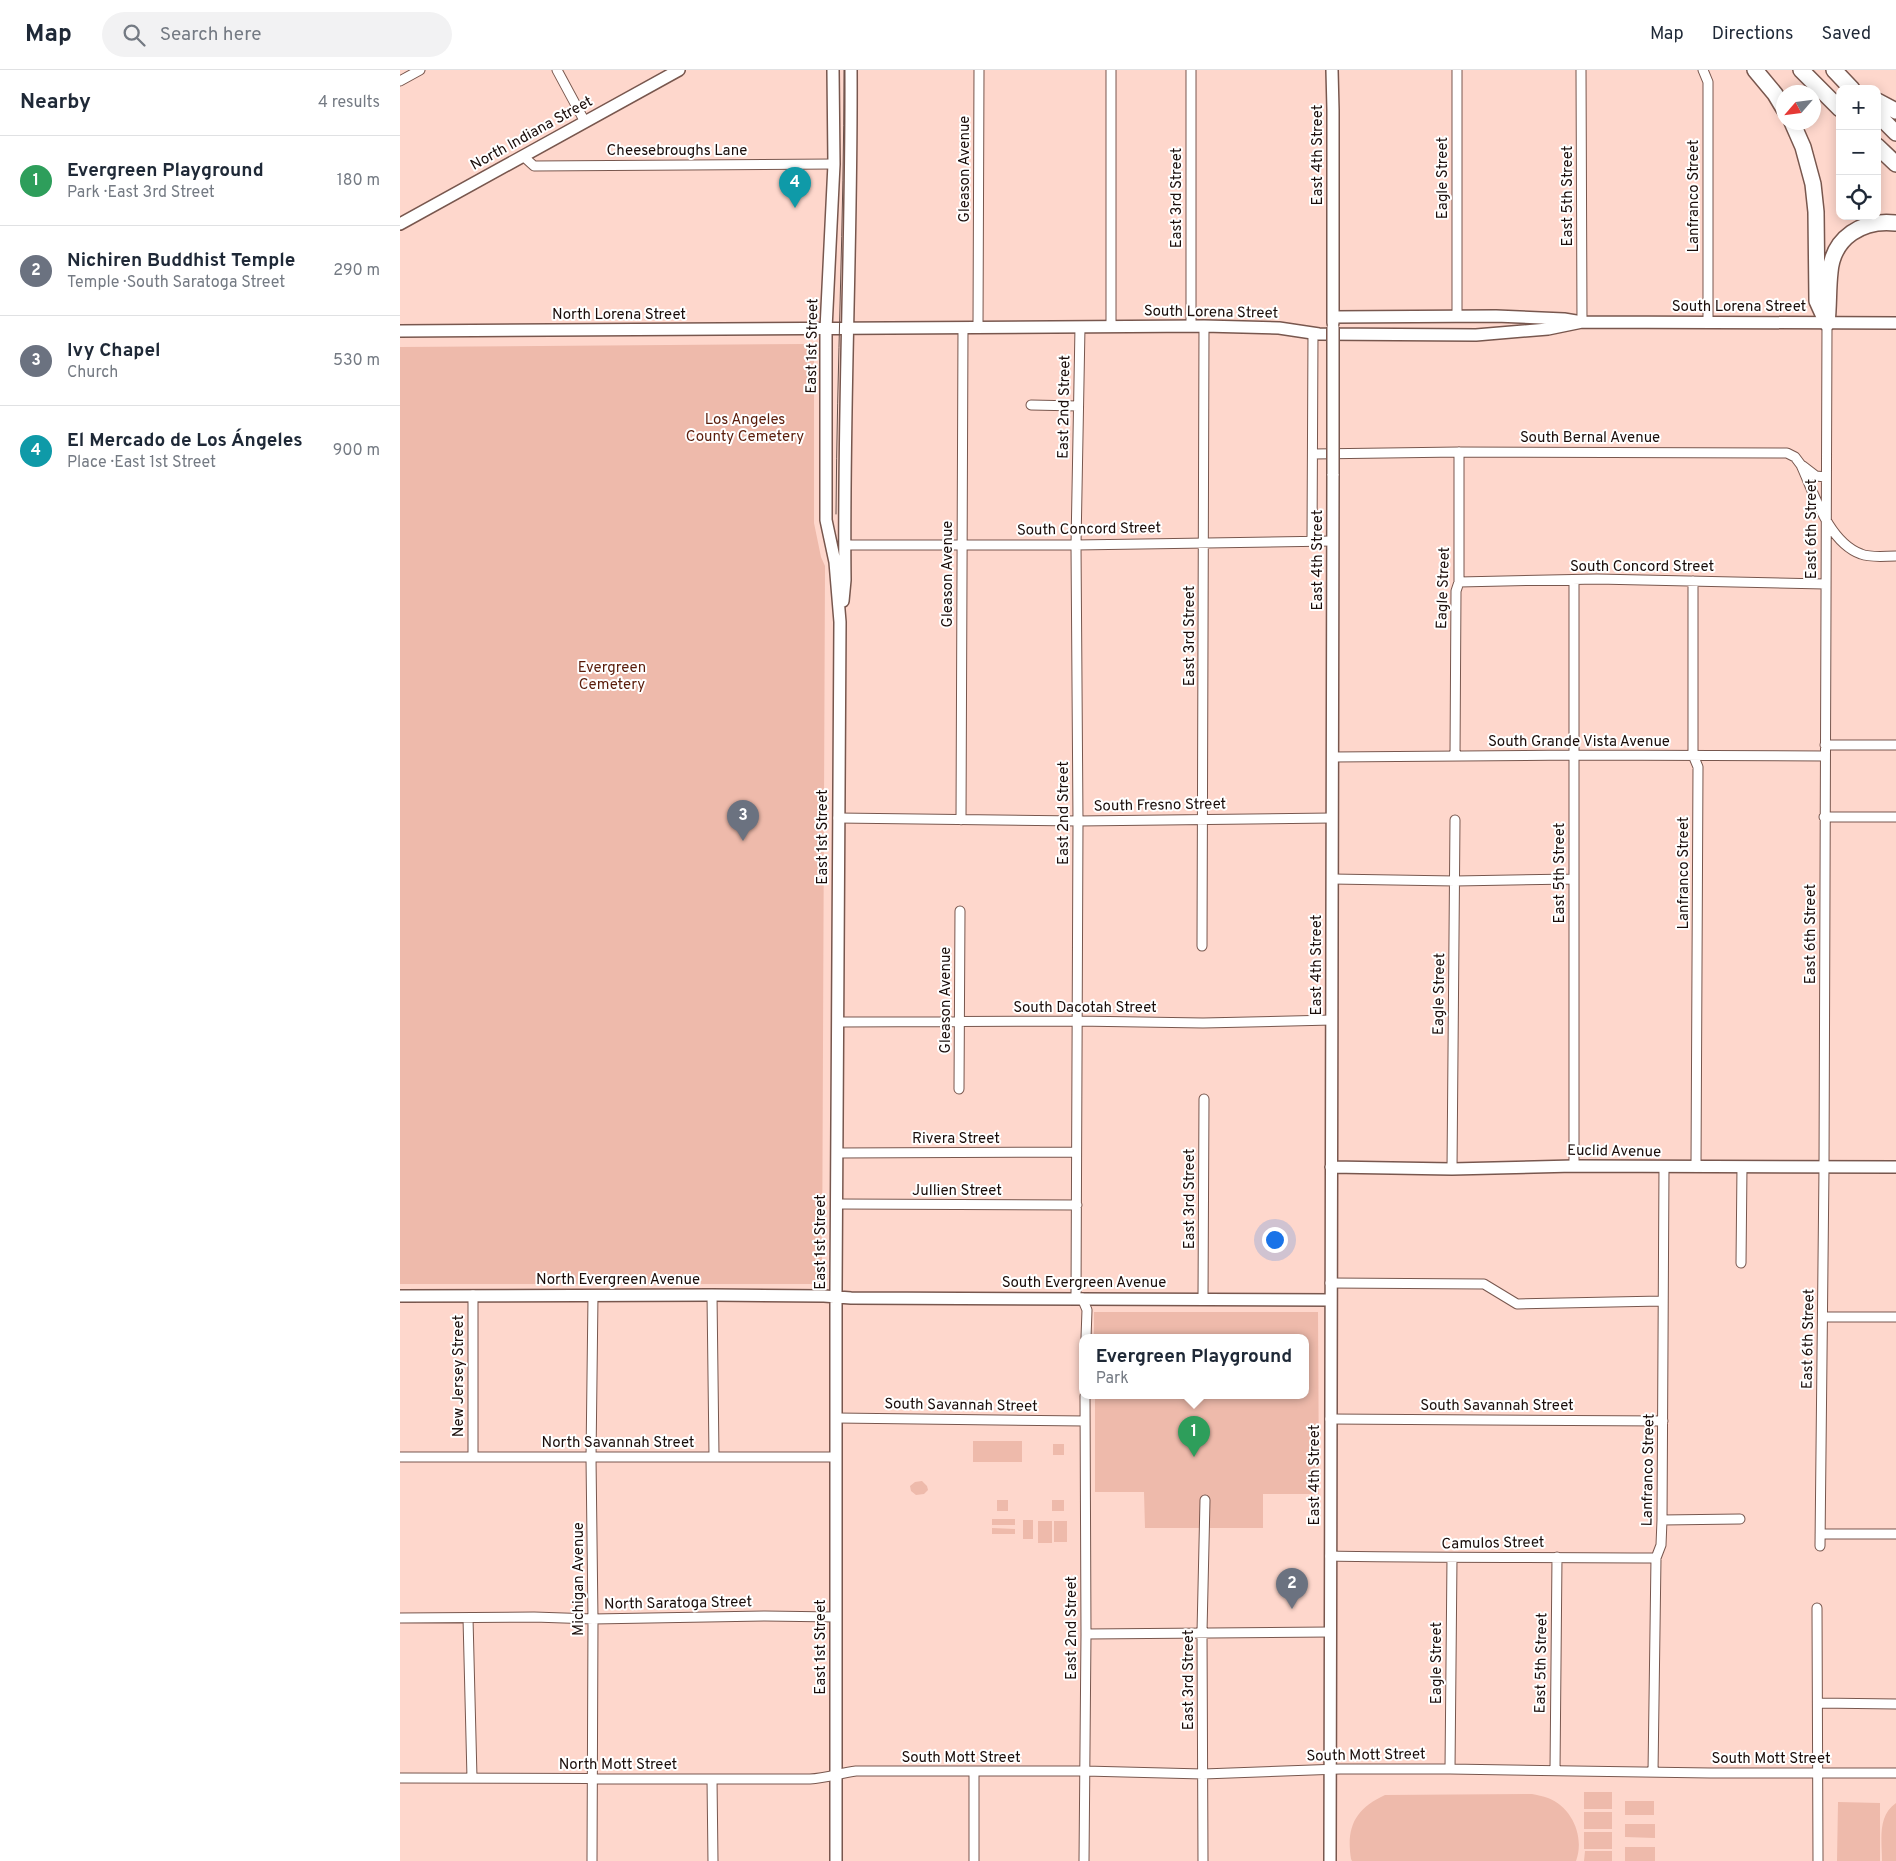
<!DOCTYPE html>
<meta charset="utf-8">
<style>
:root{--surface:#fff;--page:#f2f2f3;--text:#1f2937;--muted:#747a83;--line:#e0e1e3;--accent:#0f766e}
body{margin:0;font-family:Overpass,sans-serif;background:var(--page);color:var(--text)}
.controls{position:absolute;right:15px;top:15px;display:grid;overflow:hidden;border-radius:10px;box-shadow:0 2px 12px #0003}
.controls button{width:45px;height:45px;display:grid;place-items:center;padding:0;border:0;border-bottom:1px solid var(--line);background:var(--surface);color:var(--text);font:25px sans-serif}
.compass{position:absolute;left:1376px;top:15px;width:45px;height:45px;border-radius:50%;background:var(--surface);box-shadow:0 2px 12px #0003;rotate:242deg}
.you{position:absolute;left:874px;top:1169px;width:18px;height:18px;margin:-12px;border:4px solid #fff;border-radius:50%;background:#1a73e8;box-shadow:0 0 0 8px #1a73e833}
.badge{display:grid;place-items:center;width:32px;height:32px;border-radius:50%;background:var(--accent);color:#fff;font-size:16px;font-weight:700}
.pin{position:absolute;translate:-50% -41px;filter:drop-shadow(0 1px 2px #0008)}
.pin::after{content:'';position:absolute;top:26px;width:18px;height:15px;background:inherit;clip-path:polygon(0 0,100% 0,50% 100%)}
.popup{position:absolute;left:679px;top:1264px;width:230px;height:65px;box-sizing:border-box;display:grid;place-content:center;border-radius:10px;background:var(--surface);filter:drop-shadow(0 1px 4px #0005);font-size:16px;white-space:nowrap;color:var(--muted)}
.popup b{font-size:19px;color:var(--text)}
.popup::after{content:'';position:absolute;left:50%;top:100%;margin-left:-10px;border:10px solid transparent;border-top-color:var(--surface)}
.list{margin:0;padding:0;list-style:none}
h2{display:flex;justify-content:space-between;align-items:center;height:65px;margin:0;padding:0 20px;font-size:21px}
h2 small{font-size:16px;font-weight:400;color:var(--muted)}
.list li{display:grid;grid-template-columns:32px 1fr auto;gap:15px;align-items:center;box-sizing:border-box;height:90px;padding:0 20px;border-top:1px solid var(--line)}
.list b{display:block;font-size:19px;white-space:nowrap}
.list p{margin:0;font-size:16px;white-space:nowrap;color:var(--muted)}
.list em{font-size:16px;font-style:normal;color:var(--muted)}
.icon{flex:none;width:28px;height:28px;fill:none;stroke:currentColor;stroke-width:2;stroke-linecap:round;stroke-linejoin:round}
.map{position:relative;flex:none;width:1496px;height:1791px;overflow:hidden}
header{display:flex;align-items:center;gap:30px;box-sizing:border-box;height:70px;padding:0 25px;background:var(--surface);border-bottom:1px solid var(--line)}
header strong{font-size:24px}
nav{display:flex;gap:28px;margin-inline-start:auto;font-size:18px}
.search{width:350px;height:45px;background:var(--page);display:flex;align-items:center;gap:12px;box-sizing:border-box;padding:0 18px;border-radius:28px;color:var(--muted);font-size:19px}
main{display:flex}
aside{flex:1;background:var(--surface)}
.map>svg:first-child{display:block}
.green{fill:#eebaab}
.lines{fill:none;stroke-linecap:round;stroke-linejoin:round}
.street-casing{stroke:#78574e;stroke-width:11}
.secondary-casing{stroke:#78574e;stroke-width:14}
.highway-casing{stroke:#78574e;stroke-width:18}
.street{stroke:#fff;stroke-width:9}
.secondary{stroke:#fff;stroke-width:11}
.highway{stroke:#fff;stroke-width:15}
.tram{stroke:#66504a;stroke-width:1}
.secondary-bridge-casing{stroke:#78574e;stroke-width:14;stroke-linecap:butt}
.secondary-bridge{stroke:#fff;stroke-width:11}
.labels{text-anchor:middle;dominant-baseline:central;stroke-width:4;stroke-linejoin:round;paint-order:stroke}
.street-label{font-size:15px;fill:#1a0d0a;stroke:#fff}
.park-label{font-size:15px;fill:#5a1c0a;stroke:#fff}
</style>
<header>
<strong>Map</strong>
<div class="search"><svg class="icon" aria-label="search" viewBox="0 0 24 24"><circle cx="10" cy="10" r="6"/><path d="M15 15l6 6"/></svg>Search here</div>
<nav><a>Map</a><a>Directions</a><a>Saved</a></nav>
</header>
<main>
<aside>
<h2>Nearby<small>4 results</small></h2>
<ul class="list">
<li><span class="badge" style="background:#2e9e5b">1</span><div><b>Evergreen Playground</b><p>Park · East 3rd Street</p></div><em>180 m</em></li>
<li><span class="badge" style="background:#6b7280">2</span><div><b>Nichiren Buddhist Temple</b><p>Temple · South Saratoga Street</p></div><em>290 m</em></li>
<li><span class="badge" style="background:#6b7280">3</span><div><b>Ivy Chapel</b><p>Church</p></div><em>530 m</em></li>
<li><span class="badge" style="background:#0f9aa8">4</span><div><b>El Mercado de Los Ángeles</b><p>Place · East 1st Street</p></div><em>900 m</em></li>
</ul>
</aside>
<div class="map">
<svg width="1496" height="1791" viewBox="0 0 1496 1791">
<rect width="100%" height="100%" fill="#fed7cc"/>
<path class="green" d="M409,274l5,5v174l7,34 4,9 -3,718h-422v-937z
M694,1242h224l1,182h-56v34h-118l-1,-36h-49v-96h210v-58h-211z
M573,1371h49v21h-49z
M653,1374h11v11h-11z
M522,1411l5,5 1,4 -4,4 -8,1 -5,-4 -1,-5 5,-4z
M597,1430h11v11h-11z
M652,1430h12v11h-12z
M592,1449h23v6h-23z
M623,1450h10v19h-10z
M638,1451h14v22h-14z
M654,1451h13v21h-13z
M592,1458l23,1v5h-23z
M1184,1722h28v17h-28z
M1132,1724c5,1 11,2 16,4 24,9 37,39 28,63h-224l-1,-2c-5,-32 4,-50 34,-64z
M1225,1731h29v14h-29z
M1438,1732l42,1v58h-43z
M1496,1733v58h-14c0,-20 -5,-45 14,-58z
M1184,1742h28v17h-28z
M1225,1754h30v14l-30,-1z
M1184,1762h28v17h-28z
M1225,1777h30v14h-30z
M1185,1781h27v10h-28z"/>
<g class="lines">
<defs>
<path id="street" d="M157,0l28,52
M711,0v257
M791,0v256
M1181,0l1,252
M1303,0l5,12v240
M0,11l20,-11
M123,86l11,10 300,-2
M1057,245v-245
M578,258l1,-258
M631,335l47,1
M913,384l146,-2 328,1 8,4 6,8c13,28 27,77 60,89 10,4 24,2 35,2
M1403,396l13,10 10,1
M912,472l1,-209
M445,475h231l257,-4
M1174,511v585
M1293,511v174l5,12 -2,400
M1059,512l138,-3 228,5
M1425,675h71
M1055,686l1,-165 3,-9v-130
M933,687l241,-2 251,1
M1424,747h72
M438,748l240,3 254,-3
M561,750l2,-492
M932,809l123,2 119,-2
M802,876l2,-620
M438,952l239,-1 126,2 129,-3
M559,1019l1,-178
M437,1083l239,-1
M1052,1099l3,-349
M437,1134l240,1
M1341,1193l1,-96
M930,1213l154,1 33,20 145,-3
M73,1225v161
M312,1225l2,161
M676,1228l2,-477 -2,-276 4,-218
M682,1228l5,12 -1,28
M803,1229l1,-200
M1424,1247h72
M437,1348l248,3
M930,1349l333,2
M0,1387h436
M1262,1450l78,-1
M1420,1464h76
M1420,1476l4,-378 3,-845
M930,1486c109,2 217,1 326,2
M1417,1538l1,253
M0,1548l134,-1 59,2 172,-3 71,1
M68,1548l4,160
M686,1564l244,-2
M1418,1633l78,1
M1050,1699l2,-211
M1155,1700l2,-213
M574,1701v90
M1253,1702l3,-214 5,-13 1,-25 2,-353
M0,1708l410,1c16,-1 31,-6 46,-8h229l118,3 137,-5h110l260,4h186
M312,1709l1,82
M192,1791l1,-242 -2,-161 2,-162
M684,1791l2,-227 -1,-238
M803,1791l-1,-229 3,-132"/>
<path id="secondary" d="M433,0l1,94 -8,165v191l9,42 5,60 -4,666v573
M932,0l1,40v213
M0,154l279,-154
M933,247l163,-1 68,3 18,3 314,1
M0,261l804,-5 75,2 40,6 157,1 72,-6 34,-7
M443,531l2,-21c-2,-170 7,-340 6,-510
M931,1097l121,2 122,-3 322,1
M0,1226l312,-1 112,1 27,2 480,2
M930,1791l3,-1387"/>
<path id="highway" d="M1355,0l20,24 9,15
M1401,0l39,39
M1434,0l18,19
M1477,31l19,10
M1477,44l19,19
M1392,52l11,25 10,37 3,28 1,89 10,22
M1477,76l19,18
M1427,253c2,-18 1,-34 3,-51 3,-35 33,-53 66,-49"/>
</defs>
<use href="#street" class="street-casing"/>
<use href="#secondary" class="secondary-casing"/>
<use href="#highway" class="highway-casing"/>
<use href="#street" class="street"/>
<use href="#secondary" class="secondary"/>
<use href="#highway" class="highway"/>
<path class="tram" d="M436,444c1,-148 8,-296 8,-444"/>
<defs>
<path id="secondary-bridge" d="M933,257v147"/>
</defs>
<use href="#secondary-bridge" class="secondary-bridge-casing"/>
<use href="#secondary-bridge" class="secondary-bridge"/>
</g>
<g class="labels">
<g class="street-label">
<text transform="translate(132 64) rotate(-29)">North Indiana Street</text>
<text x="277" y="81">Cheesebroughs Lane</text>
<text transform="translate(918 85) rotate(-90)">East 4th Street</text>
<text transform="translate(565 99) rotate(-90)">Gleason Avenue</text>
<text transform="translate(1043 108) rotate(-90)">Eagle Street</text>
<text transform="translate(1168 126) rotate(-90)">East 5th Street</text>
<text transform="translate(1294 126) rotate(-90)">Lanfranco Street</text>
<text transform="translate(777 128) rotate(-90)">East 3rd Street</text>
<text x="1339" y="237">South Lorena Street</text>
<text transform="translate(811 243) rotate(1)">South Lorena Street</text>
<text x="219" y="245">North Lorena Street</text>
<text transform="translate(413 276) rotate(-89)">East 1st Street</text>
<text transform="translate(665 337) rotate(-89)">East 2nd Street</text>
<text x="1190" y="368">South Bernal Avenue</text>
<text transform="translate(1412 459) rotate(-90)">East 6th Street</text>
<text transform="translate(689 460) rotate(-1)">South Concord Street</text>
<text transform="translate(918 490) rotate(-90)">East 4th Street</text>
<text x="1242" y="497">South Concord Street</text>
<text transform="translate(548 504) rotate(-90)">Gleason Avenue</text>
<text transform="translate(1044 518) rotate(-88)">Eagle Street</text>
<text transform="translate(790 566) rotate(-90)">East 3rd Street</text>
<text x="1179" y="672">South Grande Vista Avenue</text>
<text transform="translate(760 736) rotate(-1)">South Fresno Street</text>
<text transform="translate(664 743) rotate(-90)">East 2nd Street</text>
<text transform="translate(423 767) rotate(-90)">East 1st Street</text>
<text transform="translate(1160 803) rotate(-90)">East 5th Street</text>
<text transform="translate(1284 803) rotate(-90)">Lanfranco Street</text>
<text transform="translate(1411 864) rotate(-90)">East 6th Street</text>
<text transform="translate(917 895) rotate(-90)">East 4th Street</text>
<text transform="translate(1040 924) rotate(-89)">Eagle Street</text>
<text transform="translate(546 930) rotate(-90)">Gleason Avenue</text>
<text x="685" y="938">South Dacotah Street</text>
<text x="556" y="1069">Rivera Street</text>
<text transform="translate(1214 1082) rotate(1)">Euclid Avenue</text>
<text x="557" y="1121">Jullien Street</text>
<text transform="translate(790 1129) rotate(-90)">East 3rd Street</text>
<text transform="translate(421 1172) rotate(-90)">East 1st Street</text>
<text x="218" y="1210">North Evergreen Avenue</text>
<text x="684" y="1213">South Evergreen Avenue</text>
<text transform="translate(1409 1269) rotate(-89)">East 6th Street</text>
<text transform="translate(59 1306) rotate(-90)">New Jersey Street</text>
<text transform="translate(561 1336) rotate(1)">South Savannah Street</text>
<text x="1097" y="1336">South Savannah Street</text>
<text x="218" y="1373">North Savannah Street</text>
<text transform="translate(1249 1400) rotate(-89)">Lanfranco Street</text>
<text transform="translate(915 1405) rotate(-90)">East 4th Street</text>
<text transform="translate(1093 1474) rotate(-1)">Camulos Street</text>
<text transform="translate(179 1509) rotate(-90)">Michigan Avenue</text>
<text transform="translate(278 1534) rotate(-1)">North Saratoga Street</text>
<text transform="translate(672 1558) rotate(-90)">East 2nd Street</text>
<text transform="translate(421 1577) rotate(-90)">East 1st Street</text>
<text transform="translate(1037 1593) rotate(-90)">Eagle Street</text>
<text transform="translate(1142 1593) rotate(-89)">East 5th Street</text>
<text transform="translate(789 1610) rotate(-90)">East 3rd Street</text>
<text transform="translate(966 1686) rotate(-1)">South Mott Street</text>
<text x="561" y="1688">South Mott Street</text>
<text x="1371" y="1689">South Mott Street</text>
<text x="218" y="1695">North Mott Street</text>
</g>
<g class="park-label">
<text x="345" y="350">Los Angeles<tspan x="345" dy="17">County Cemetery</tspan></text>
<text x="212" y="598">Evergreen<tspan x="212" dy="17">Cemetery</tspan></text>
</g>
</g>
</svg>
<div class="controls">
<button>+</button>
<button>−</button>
<button><svg class="icon" aria-label="locate" viewBox="0 0 24 24"><circle cx="12" cy="12" r="6"/><path d="M12 2v4M12 18v4M2 12h4M18 12h4"/></svg></button>
</div>
<svg class="compass" viewBox="-18 -18 36 36"><path d="M0-13l5 13h-10z" fill="#e53935"/><path d="M0 13l5-13h-10z" fill="#747a83"/></svg>
<div class="you"></div>
<div class="pin badge" style="left:794px;top:1387px;background:#2e9e5b">1</div>
<div class="popup"><b>Evergreen Playground</b>Park</div>
<div class="pin badge" style="left:892px;top:1539px;background:#6b7280">2</div>
<div class="pin badge" style="left:343px;top:771px;background:#6b7280">3</div>
<div class="pin badge" style="left:395px;top:138px;background:#0f9aa8">4</div>
</div>
</main>
